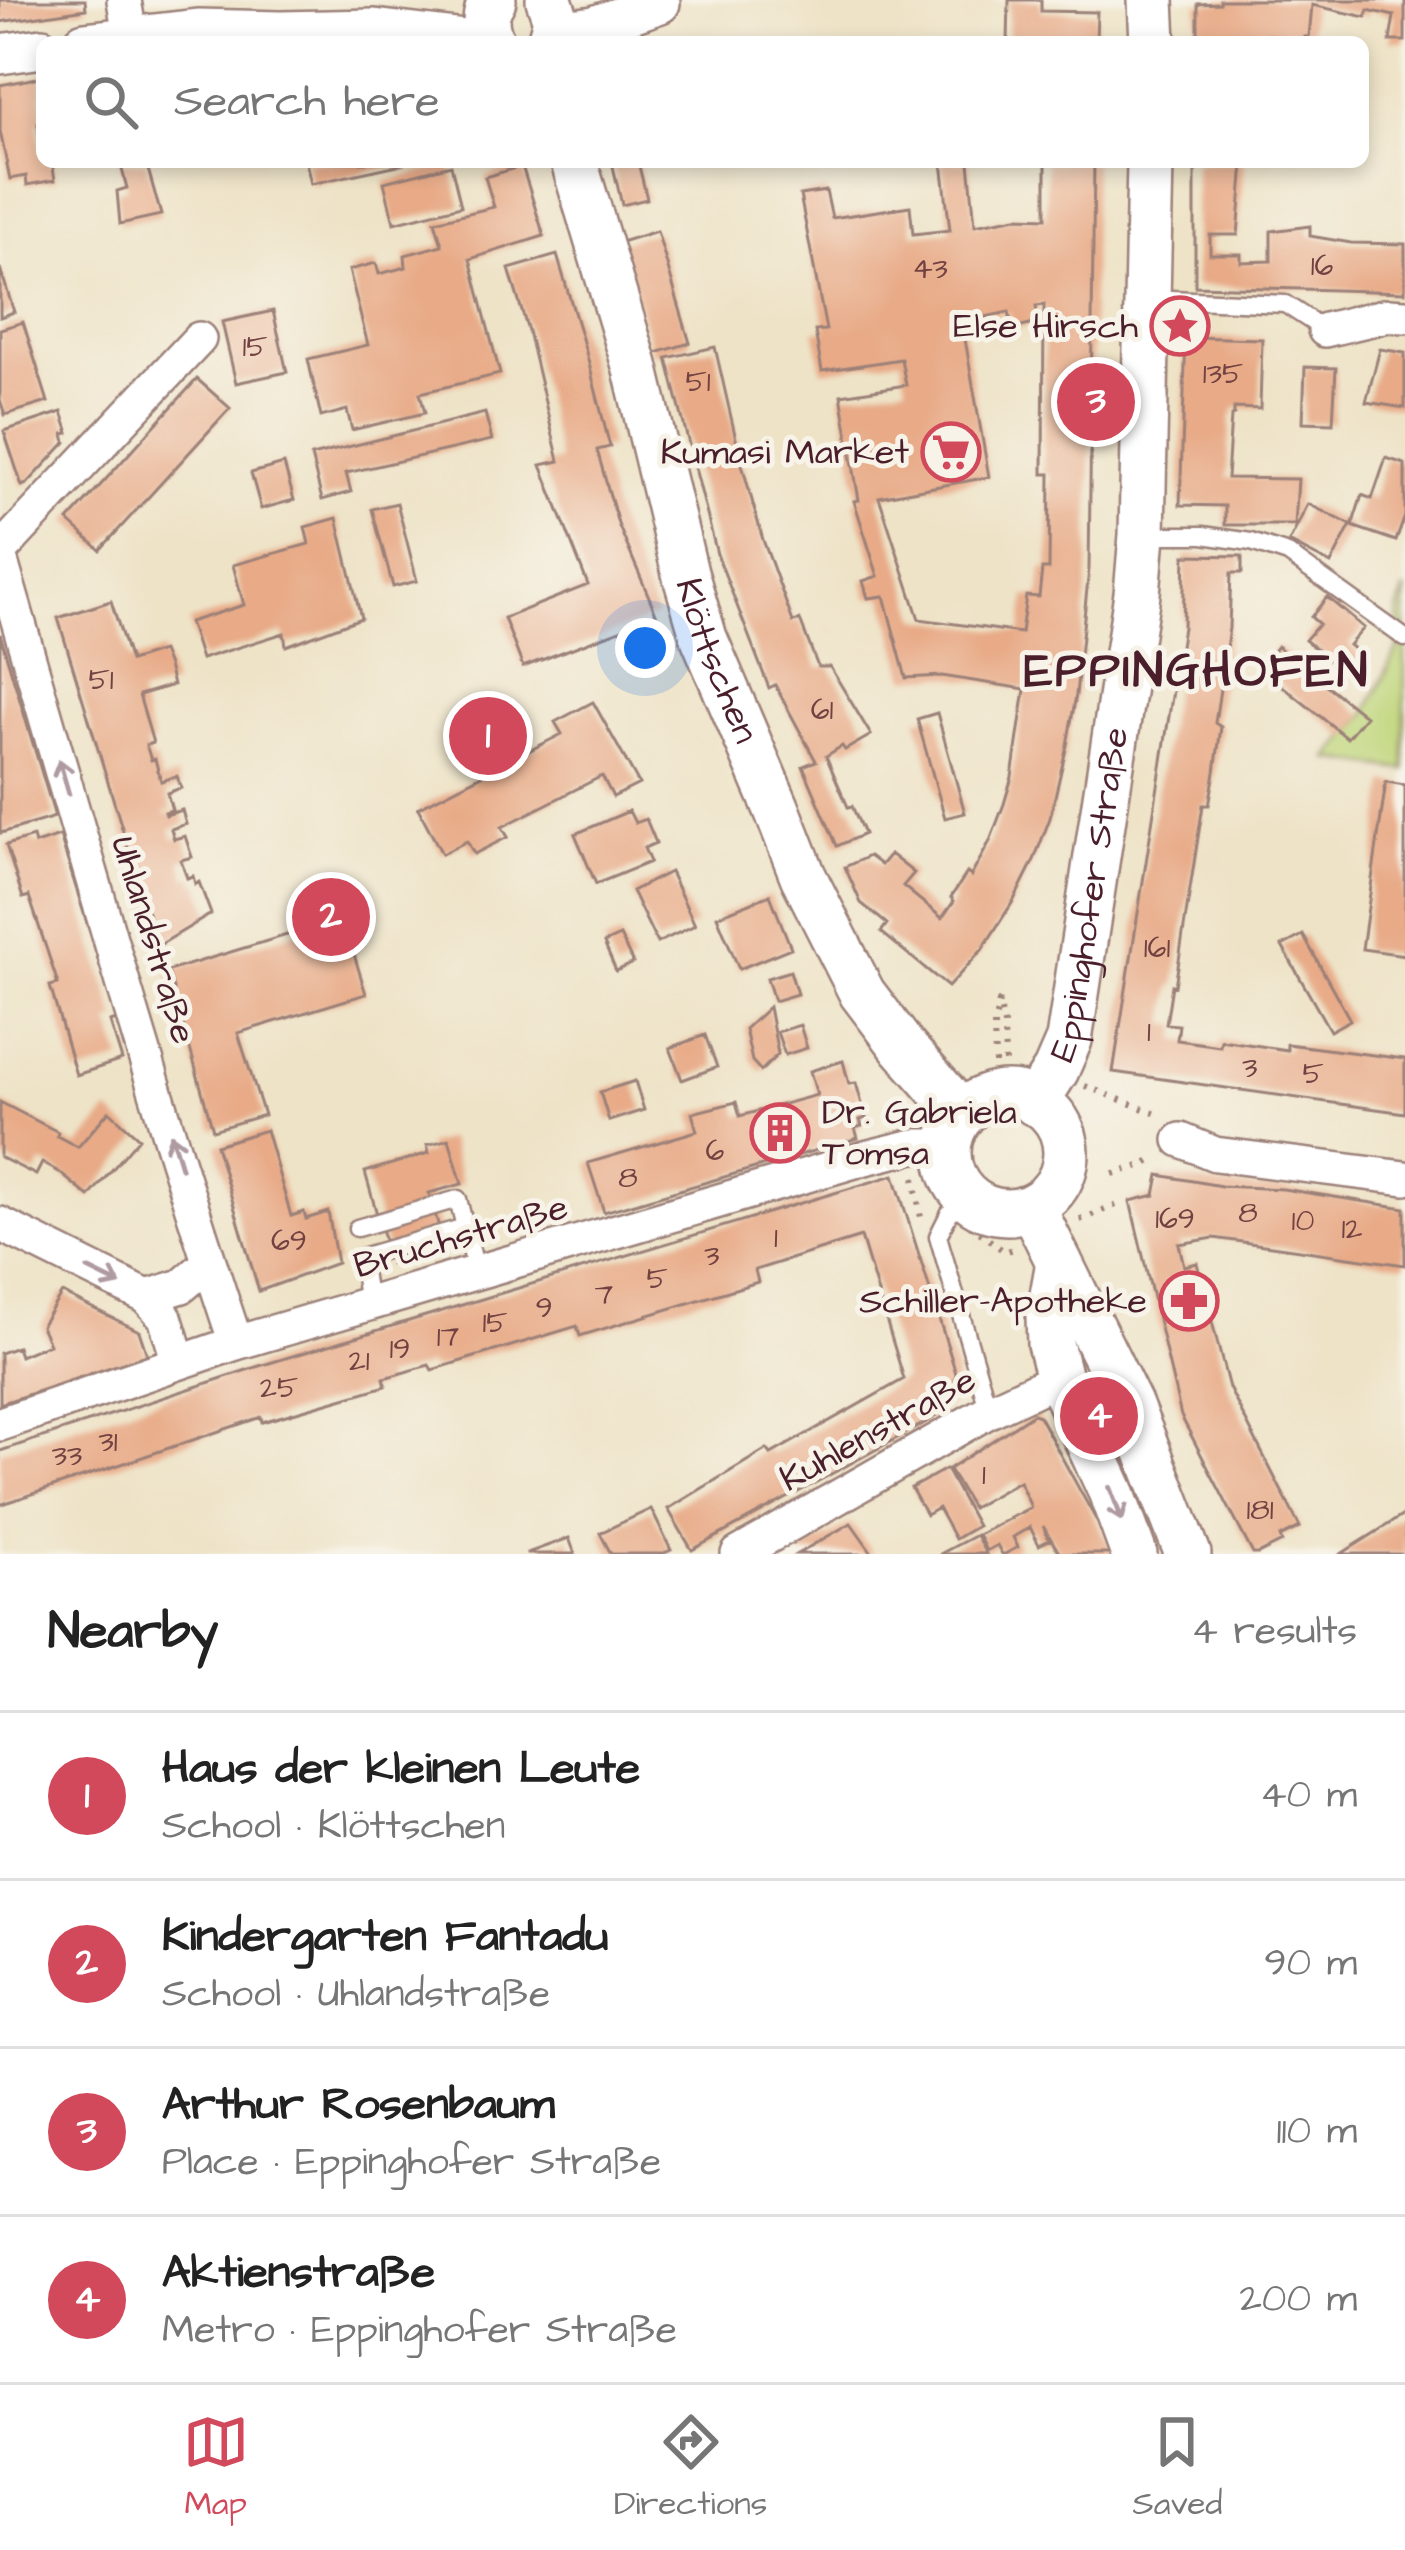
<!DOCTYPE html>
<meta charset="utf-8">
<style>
:root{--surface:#fff;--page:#f2f2f2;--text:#222;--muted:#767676;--line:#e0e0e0;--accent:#d1495b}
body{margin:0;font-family:"Architects Daughter",sans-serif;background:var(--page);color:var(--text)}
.you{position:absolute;left:645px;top:648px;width:42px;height:42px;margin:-30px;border:9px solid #fff;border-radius:50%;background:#1a73e8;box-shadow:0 0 0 18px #1a73e833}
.badge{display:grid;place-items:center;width:78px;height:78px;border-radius:50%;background:var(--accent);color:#fff;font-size:39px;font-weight:700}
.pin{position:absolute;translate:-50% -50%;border:6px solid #fff;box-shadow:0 3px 12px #0006}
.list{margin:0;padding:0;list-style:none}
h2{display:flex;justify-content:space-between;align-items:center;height:156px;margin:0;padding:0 48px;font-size:51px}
h2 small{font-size:39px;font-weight:400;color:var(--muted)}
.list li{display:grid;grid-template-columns:78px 1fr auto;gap:36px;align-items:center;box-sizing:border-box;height:168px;padding:0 48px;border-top:3px solid var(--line)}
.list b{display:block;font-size:45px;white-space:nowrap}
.list p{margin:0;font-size:39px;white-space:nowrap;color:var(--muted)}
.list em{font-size:39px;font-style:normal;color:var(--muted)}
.icon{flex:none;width:66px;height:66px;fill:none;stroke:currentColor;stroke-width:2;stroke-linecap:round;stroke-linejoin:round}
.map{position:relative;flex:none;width:1405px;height:1554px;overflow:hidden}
.search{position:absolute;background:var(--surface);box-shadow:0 6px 18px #0003;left:36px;right:36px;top:36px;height:132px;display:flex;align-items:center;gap:30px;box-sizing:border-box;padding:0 42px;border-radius:18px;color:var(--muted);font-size:45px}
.sheet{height:828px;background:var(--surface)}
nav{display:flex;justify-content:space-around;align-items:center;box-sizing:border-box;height:168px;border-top:3px solid var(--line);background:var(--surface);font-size:33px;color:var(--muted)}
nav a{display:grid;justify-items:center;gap:6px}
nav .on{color:var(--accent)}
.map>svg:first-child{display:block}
.green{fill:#bfd67a;stroke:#847a52;stroke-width:3}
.building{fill:#e8aa87;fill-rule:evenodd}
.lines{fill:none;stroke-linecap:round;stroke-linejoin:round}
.service-casing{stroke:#9c8179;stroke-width:21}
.minor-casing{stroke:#9c8179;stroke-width:38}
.tertiary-casing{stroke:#9c8179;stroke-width:44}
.secondary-casing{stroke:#9c8179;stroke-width:50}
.path{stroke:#9c8179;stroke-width:6;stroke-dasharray:3 9;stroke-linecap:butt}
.service{stroke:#fff;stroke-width:16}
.minor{stroke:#fff;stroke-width:33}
.tertiary{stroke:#fff;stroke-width:39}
.secondary{stroke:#fff;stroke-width:45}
.oneway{stroke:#ae9aa0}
.labels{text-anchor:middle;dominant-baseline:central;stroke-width:10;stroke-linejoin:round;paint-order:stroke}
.number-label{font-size:30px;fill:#724242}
.poi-label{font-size:36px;fill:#4a1f2b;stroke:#f7f3e8;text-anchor:end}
.street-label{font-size:36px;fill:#4a1f2b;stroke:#f7f3e8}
.district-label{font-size:48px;font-weight:bold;letter-spacing:3px;fill:#4a1f2b;stroke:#f7f3e8}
</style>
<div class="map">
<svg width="1405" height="1554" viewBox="0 0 1405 1554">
<rect width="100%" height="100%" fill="#f7f3e8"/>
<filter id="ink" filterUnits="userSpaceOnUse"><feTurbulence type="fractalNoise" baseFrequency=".00833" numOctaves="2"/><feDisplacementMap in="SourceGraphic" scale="24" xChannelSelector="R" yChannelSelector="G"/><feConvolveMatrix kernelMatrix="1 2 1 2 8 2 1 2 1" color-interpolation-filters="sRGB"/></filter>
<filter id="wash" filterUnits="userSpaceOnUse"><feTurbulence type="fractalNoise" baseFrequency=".004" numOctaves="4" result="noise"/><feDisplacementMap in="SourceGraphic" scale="48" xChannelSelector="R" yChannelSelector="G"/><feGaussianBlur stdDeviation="2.7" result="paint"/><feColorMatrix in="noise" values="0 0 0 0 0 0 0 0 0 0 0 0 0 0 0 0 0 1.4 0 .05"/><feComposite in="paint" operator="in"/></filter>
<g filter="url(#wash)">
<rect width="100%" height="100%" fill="#eee3c7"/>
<path class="green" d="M1405,589v181l-76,-11 36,-43 34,-70 -1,-35z"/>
<g id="blocks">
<path class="building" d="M0,0h85l1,9 -86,13z
M1009,0h32v11l56,1 -1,30h-88z
M1220,0h185v41h-15l4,-25 -26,-6 -2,7 -54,-12 -3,32h-4l-1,5h-32l1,-7h-14v7h-61v-38l22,-1z
M42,77v46l-4,1 4,38h10l3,18 -28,5 -1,-9 -16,3 -10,-48v-46z
M120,162h26l15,53 -41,9 -3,-33 10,-3z
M306,162h96l1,2 -92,20z
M612,162h26l9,37 -25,6z
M942,162h27l6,63 42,-8 29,1v-56h48l-5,407 -13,126 -9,50 -17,73 -16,42 -20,40 -32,50 -34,37 -67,-55 6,-8 -26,-21 -16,-36 24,-11 12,9 9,-11 24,19 -11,13 39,32 12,-17 -3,-4 16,-24 4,3 19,-35 14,-37 8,-27 13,-88 -83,-13 -36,2 -22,-82 -16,2 -5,-17 15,-5 -24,-75 5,-1 -18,-105 65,-10 -5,-26 -79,12 -7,-40 11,-1 -26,-135 26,-4 6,27 78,-12 3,28 37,-4zM1044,305l-1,169h7l-1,95h-7l-3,28 -13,-1 -5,37 -102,-14 -40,-122 110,-20 -27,-155 47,-10 3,17 27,-6 -3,-17z
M1195,162h49l-6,73h-28v19h31v8l30,-1v-30l39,-5v10l41,7 54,1v48l-210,-6z
M451,165l10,41 -67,17 -10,-41z
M522,166l22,70 -74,23 30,115 -80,19 5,20 -73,17 -5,-20 -26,7 -13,-58 60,-14 -19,-75 27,-7 3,11 27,-7 -1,-12 37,-10 -7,-24 59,-14 -9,-30z
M657,231l33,112 -37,11 -32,-112z
M557,255l29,97 24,95 -13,3 21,74 39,92 -134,51 -19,-49 84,-33 -47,-120 18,-4 -31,-130 -19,-62z
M0,268l14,44 -14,5z
M273,311l14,61 -51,11 -14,-61z
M23,322l25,80 -43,13 -5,-15v-71z
M1186,337l76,2 -2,70 -26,-1v7l-3,1 -4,62 71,1 -3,46h-70v-19l-45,-1z
M715,347l26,114 22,79 30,82 7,-2 18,47h12l41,68 -26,15 -3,-4 -16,10 22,51 4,-1 12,28 -27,12 -34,-80 13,-5 -41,-76 -6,3 -52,-134 -50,-196z
M1380,349l25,4v55l-39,-6z
M1305,367l31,1 -3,55 -30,-1z
M197,379l33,29 -130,142 -32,-29z
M62,412l7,21 -5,1 2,8 -39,42 -5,2 -18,-55z
M485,413l7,27 -146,33 5,19 -29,8 -11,-44z
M1386,458l19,6v52l-9,25 -44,-15 10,-31 10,4z
M284,464l10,36 -33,9 -10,-36z
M397,503l20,78 -24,6 -21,-78z
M1308,504l43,21 -20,39 -42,-22z
M337,518l24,100 -75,28 -2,-13 -83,26 -12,-37 55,-17 -11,-40 76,-21 -4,-17z
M1185,555l57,1v17h-11l-2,55 -14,95 6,4 -6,45 -6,33h-6l-28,181 -3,-1 -6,39 13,1 -2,15 43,6 1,-6 66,10v-6l118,15v54l-292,-41 70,-445z
M1327,597l37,31 -15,17 12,10 -15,19 -41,-34 14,-16 -8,-7z
M111,601l19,60 32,-10 6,15 5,19 -34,10 14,48 -7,2 5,15 4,-1 6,22 16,-5 4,12 -14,5 5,17 -7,2 1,3 16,-5 4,14 -15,5 3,10 11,-3 7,21 -11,3 6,18 6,-2 2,8 4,-2 12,32 -53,32 -100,-328z
M0,634l55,183 -54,16 -1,-4z
M1277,646l88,70 -18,22 -87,-70z
M593,702l46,82 -26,13 -11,-21 -100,51 6,10 -34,17 -7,-13 -25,13 -24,-46 144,-74 -7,-12z
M937,713l28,100 -20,5 -28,-99z
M1386,782l19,3v170l-43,-6z
M629,811l6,12 11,-4 10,24 -12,5 6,14 -54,22 -21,-50z
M60,836l57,184 -7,2 12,38 -46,15 -26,-89 8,-2 -29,-88 -6,2 -17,-53 27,-8 2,7z
M670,872l25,53 -38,18 -25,-52z
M770,895l21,53 -52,21 -22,-53z
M343,918l23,76 -128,39 26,82 -51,15 -45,-159z
M1303,935l47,85 -20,11 -48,-85z
M620,936l13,27 -17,8 -12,-28z
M790,971l7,23 -23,7 -7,-23z
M769,1007l9,47 -17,17 -9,-10 -7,-32z
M800,1025l7,23 -22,7 -8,-23z
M705,1035l12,32 -35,13 -12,-32z
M843,1061l6,23 7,-1 10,35 -6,2 2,6 -7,2 3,10 -254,74 -16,-49 109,-32 -5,-18 44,-11 4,14 77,-21 -7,-24z
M635,1081l9,29 -35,11 -9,-29z
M0,1102l58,30 -1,4 21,11 31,-36 30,27 -50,59 -30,-25 -17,-9 -6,12 -36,-18z
M266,1130l25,86 13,-4 2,7 22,-7 9,51 -78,28 -43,-146z
M449,1139l13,45 -33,9 16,55 -54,16 -26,-92 64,-19 -2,-8z
M894,1175l62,198 -3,24 -7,11 -16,12 -238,130 -24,-41 99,-60 4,5 133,-75 -43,-142 -106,33 3,12 -178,54 -3,-10 -145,44 -3,-5 -45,13 2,8 -124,36 -1,-5 -261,88v-54l256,-84z
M1159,1175l62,11 62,3 122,19v57l-191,-27 -35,6 5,22 13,-3 32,125 71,139 -20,10 2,5 -24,12h-5l-72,-138 -51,-215 25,-6z
M62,1293l77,38 8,24 -147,49v-51l17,-6 3,9 29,-12 -8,-18z
M1033,1414l6,2 76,138h-55l-17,-28 6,14 -10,5 -9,-18 -17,10 5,10 -13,7h-3l-5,-9 -11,6 -8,-16 53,-28 -12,-26 -47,27 -23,-39z
M946,1469l31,57 -22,13 -17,-31 -12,7 -15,-27z
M651,1509l20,41 -9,4h-51l-11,-21z
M1405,1514v40h-64z
M851,1523l22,31h-76z
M976,1535l10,19h-46z
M569,1538l6,16h-48v-1z"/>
</g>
</g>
<g filter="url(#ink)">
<use href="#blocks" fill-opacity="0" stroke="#9c8179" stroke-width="3"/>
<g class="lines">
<defs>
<path id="service" d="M1148,298l137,6 40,26
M1147,535h56l48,7 37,12 117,84
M965,1195l-16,19 -11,22 51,175
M357,1228l101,-29 7,28
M368,1305l-7,-48 104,-30 12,46"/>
<path id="minor" d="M124,0l6,35
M1325,330l63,-15 17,1
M0,551l199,-212
M0,558c76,262 149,526 236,785
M1181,1140l34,14 190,24
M0,1224l147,73 18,20 14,45
M147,1297l35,-11 27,-23
M0,1424l236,-81 629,-185 49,-12h34
M738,1554l251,-143 70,-33"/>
<path id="tertiary" d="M555,31l39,-5 66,-23
M84,42l114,-13 83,2 93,-2 108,13
M0,54l42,-6"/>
<g id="secondary">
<path d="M549,0l7,20 -6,22"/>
<path d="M1151,0l2,42"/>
<path d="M492,42c-8,-15 -8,-28 1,-42"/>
<path id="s1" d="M574,162l61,203 50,208 19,65 72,169 27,69 59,117 41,54 59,67"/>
<circle cx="1007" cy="1153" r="59"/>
<path id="s2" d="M1035,1103l21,-33 13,-30 68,-446 5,-59 8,-373"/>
<path d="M1032,1207l97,197 59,150"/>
<path d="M1059,1262l-10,55 1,27 9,34 52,113 23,63"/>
</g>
</defs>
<use href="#service" class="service-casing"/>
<use href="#minor" class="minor-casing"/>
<use href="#tertiary" class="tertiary-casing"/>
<use href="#secondary" class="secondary-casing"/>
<path class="path" d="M995,1064l-1,-40 5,-22 5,23 1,39
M1085,1086l77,30
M1113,1174l33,-10 9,-6
M914,1178l7,40
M1080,1220l41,-17
M970,1225l35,27 8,-3"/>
<use href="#service" class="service"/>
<use href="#minor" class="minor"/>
<use href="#tertiary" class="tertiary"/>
<use href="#secondary" class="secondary"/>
</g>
<defs><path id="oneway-shaft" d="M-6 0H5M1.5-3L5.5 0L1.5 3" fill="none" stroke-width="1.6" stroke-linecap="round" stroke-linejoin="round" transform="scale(3)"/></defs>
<g class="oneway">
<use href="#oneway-shaft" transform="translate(64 777) rotate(-106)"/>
<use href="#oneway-shaft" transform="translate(176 1151) rotate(-107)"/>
<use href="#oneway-shaft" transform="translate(104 1277) rotate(26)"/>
<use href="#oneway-shaft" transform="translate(1116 1504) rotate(69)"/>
</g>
</g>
<defs>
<symbol id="sight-ring" viewBox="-11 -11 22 22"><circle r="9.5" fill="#f7f3e8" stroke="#d1495b" stroke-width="1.5"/><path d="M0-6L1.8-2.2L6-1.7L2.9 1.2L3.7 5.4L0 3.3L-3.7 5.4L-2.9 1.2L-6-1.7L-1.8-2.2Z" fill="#d1495b"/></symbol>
<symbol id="supermarket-ring" viewBox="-11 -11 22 22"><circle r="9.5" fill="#f7f3e8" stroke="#d1495b" stroke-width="1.5"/><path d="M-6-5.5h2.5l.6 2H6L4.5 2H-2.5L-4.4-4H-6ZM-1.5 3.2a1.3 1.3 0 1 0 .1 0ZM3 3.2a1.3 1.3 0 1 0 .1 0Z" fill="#d1495b"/></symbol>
<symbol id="building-ring" viewBox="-11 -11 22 22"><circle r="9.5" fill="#f7f3e8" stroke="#d1495b" stroke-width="1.5"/><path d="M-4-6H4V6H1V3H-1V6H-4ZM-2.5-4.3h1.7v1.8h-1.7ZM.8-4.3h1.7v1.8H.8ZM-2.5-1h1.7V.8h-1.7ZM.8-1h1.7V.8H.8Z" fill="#d1495b"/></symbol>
<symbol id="pharmacy-ring" viewBox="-11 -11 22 22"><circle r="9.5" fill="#f7f3e8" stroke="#d1495b" stroke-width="1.5"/><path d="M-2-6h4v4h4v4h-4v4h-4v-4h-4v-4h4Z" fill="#d1495b"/></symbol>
</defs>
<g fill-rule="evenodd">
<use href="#sight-ring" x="1147" y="293" width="66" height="66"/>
<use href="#supermarket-ring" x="918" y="419" width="66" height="66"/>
<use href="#building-ring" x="747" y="1100" width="66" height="66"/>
<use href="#pharmacy-ring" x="1156" y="1268" width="66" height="66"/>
</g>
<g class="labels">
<g class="number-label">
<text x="1322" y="266">16</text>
<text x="930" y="269">43</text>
<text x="255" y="347">15</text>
<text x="1223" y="374">135</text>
<text x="698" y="382">51</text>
<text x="101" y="680">51</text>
<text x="822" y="710">61</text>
<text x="1157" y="948">161</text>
<text x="1149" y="1032">1</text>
<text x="1250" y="1068">3</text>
<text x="1313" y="1074">5</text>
<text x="715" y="1151">6</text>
<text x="628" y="1178">8</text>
<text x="1248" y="1213">8</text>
<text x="1175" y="1219">169</text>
<text x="1303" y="1221">10</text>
<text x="1352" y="1229">12</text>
<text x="776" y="1238">1</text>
<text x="289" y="1241">69</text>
<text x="712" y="1256">3</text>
<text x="657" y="1279">5</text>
<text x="604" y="1295">7</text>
<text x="544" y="1308">9</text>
<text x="495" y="1323">15</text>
<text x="448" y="1337">17</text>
<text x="400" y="1349">19</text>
<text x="359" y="1361">21</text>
<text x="279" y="1388">25</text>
<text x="108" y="1442">31</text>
<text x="67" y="1456">33</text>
<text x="984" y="1475">1</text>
<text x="1260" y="1510">181</text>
</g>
<g class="poi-label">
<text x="1138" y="326">Else Hirsch</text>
<text x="909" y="452">Kumasi Market</text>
<text x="822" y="1112" text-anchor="start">Dr. Gabriela<tspan x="822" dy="41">Tomsa</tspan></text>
<text x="1147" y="1301">Schiller-Apotheke</text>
</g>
<g class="street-label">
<text stroke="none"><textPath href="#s1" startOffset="519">Klöttschen</textPath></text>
<text stroke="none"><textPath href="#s2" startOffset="219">Eppinghofer Straße</textPath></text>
<text transform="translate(153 940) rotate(73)">Uhlandstraße</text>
<text transform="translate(461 1237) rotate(-16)">Bruchstraße</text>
<text transform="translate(878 1430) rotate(-29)">Kuhlenstraße</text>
</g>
<g class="district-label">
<text x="1197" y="672">EPPINGHOFEN</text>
</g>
</g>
</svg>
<div class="you"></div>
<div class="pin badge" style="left:488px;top:736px">1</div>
<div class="pin badge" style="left:331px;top:917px">2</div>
<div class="pin badge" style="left:1096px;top:402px">3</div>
<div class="pin badge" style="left:1099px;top:1416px">4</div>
<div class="search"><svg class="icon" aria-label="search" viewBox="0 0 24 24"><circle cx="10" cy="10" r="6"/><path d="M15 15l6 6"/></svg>Search here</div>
</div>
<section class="sheet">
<h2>Nearby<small>4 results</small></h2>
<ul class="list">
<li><span class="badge">1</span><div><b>Haus der kleinen Leute</b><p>School · Klöttschen</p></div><em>40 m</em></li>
<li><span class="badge">2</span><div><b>Kindergarten Fantadu</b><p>School · Uhlandstraße</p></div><em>90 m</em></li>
<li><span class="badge">3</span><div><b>Arthur Rosenbaum</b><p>Place · Eppinghofer Straße</p></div><em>110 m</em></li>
<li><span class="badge">4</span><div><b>Aktienstraße</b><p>Metro · Eppinghofer Straße</p></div><em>200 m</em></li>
</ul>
</section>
<nav>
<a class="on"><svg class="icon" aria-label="map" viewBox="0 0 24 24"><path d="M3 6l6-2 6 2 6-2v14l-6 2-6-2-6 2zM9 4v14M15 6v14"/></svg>Map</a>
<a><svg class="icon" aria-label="directions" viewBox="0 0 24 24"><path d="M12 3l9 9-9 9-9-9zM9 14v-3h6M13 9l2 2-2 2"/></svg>Directions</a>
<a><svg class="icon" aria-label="saved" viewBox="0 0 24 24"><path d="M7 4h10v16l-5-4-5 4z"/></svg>Saved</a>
</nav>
